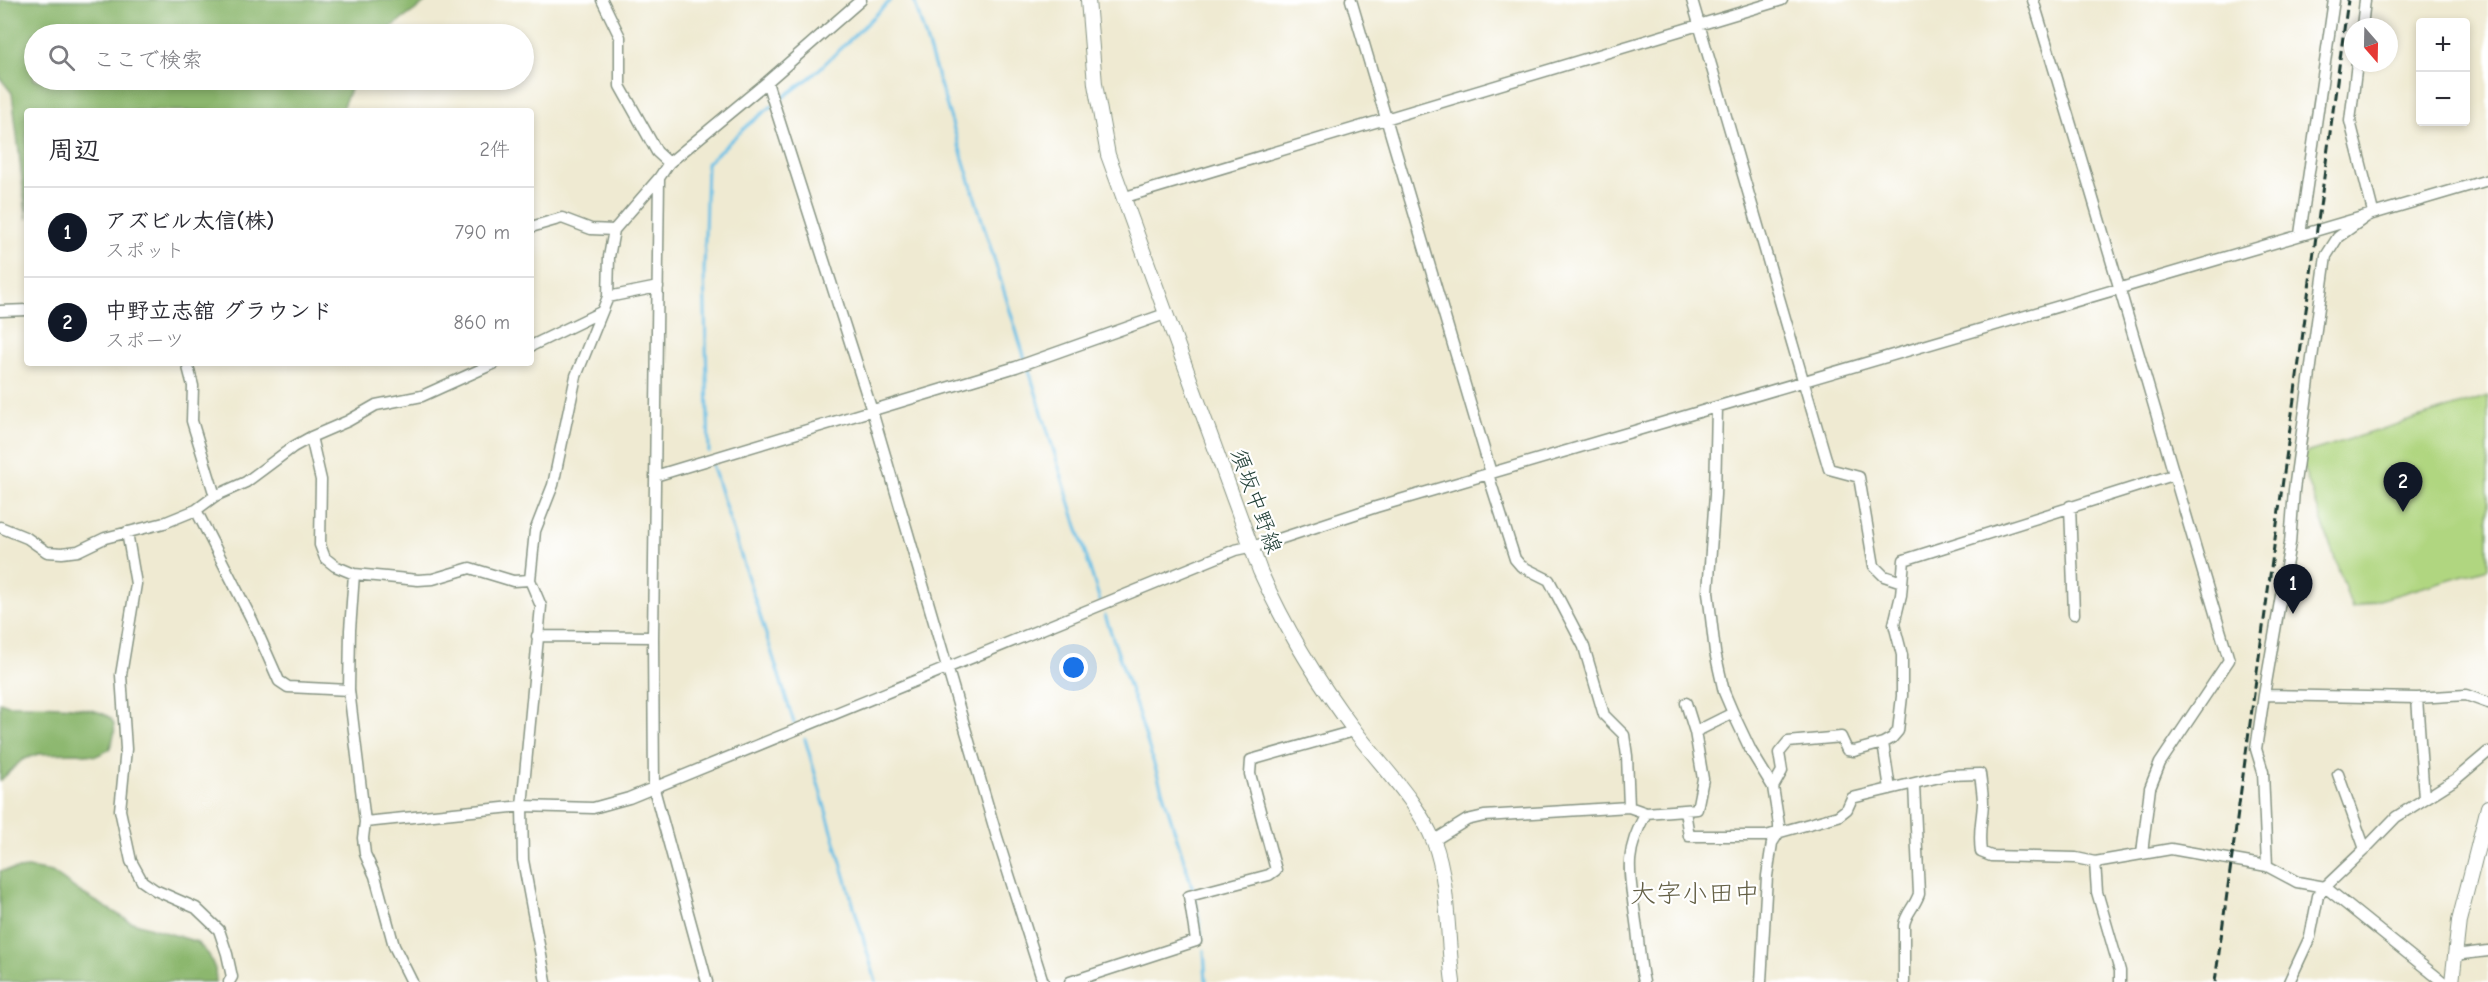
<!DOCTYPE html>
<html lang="ja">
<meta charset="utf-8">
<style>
:root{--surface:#fff;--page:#f7f7f7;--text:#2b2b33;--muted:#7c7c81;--line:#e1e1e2;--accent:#111827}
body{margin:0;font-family:"Comic Neue","Klee One",sans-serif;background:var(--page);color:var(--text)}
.controls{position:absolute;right:18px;top:18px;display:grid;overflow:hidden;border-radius:6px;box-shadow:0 3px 9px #0003}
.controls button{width:54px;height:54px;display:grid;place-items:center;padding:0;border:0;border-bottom:2px solid var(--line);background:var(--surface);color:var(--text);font:30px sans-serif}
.compass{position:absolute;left:2344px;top:18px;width:54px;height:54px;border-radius:50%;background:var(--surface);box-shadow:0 3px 9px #0003;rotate:160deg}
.you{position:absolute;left:1074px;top:668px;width:21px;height:21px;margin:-15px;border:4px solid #fff;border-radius:50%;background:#1a73e8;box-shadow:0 0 0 9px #1a73e833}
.badge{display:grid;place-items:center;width:39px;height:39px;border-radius:50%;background:var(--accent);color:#fff;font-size:20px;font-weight:700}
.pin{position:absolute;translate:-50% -50px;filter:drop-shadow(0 2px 3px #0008)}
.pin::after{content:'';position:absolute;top:32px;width:21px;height:18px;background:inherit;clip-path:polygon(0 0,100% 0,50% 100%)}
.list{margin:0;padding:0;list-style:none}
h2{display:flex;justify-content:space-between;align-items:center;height:78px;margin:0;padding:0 24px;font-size:26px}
h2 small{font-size:20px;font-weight:400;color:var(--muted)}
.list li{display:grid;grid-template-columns:39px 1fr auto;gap:18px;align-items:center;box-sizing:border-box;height:90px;padding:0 24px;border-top:2px solid var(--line)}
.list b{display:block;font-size:22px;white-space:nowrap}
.list p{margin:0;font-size:20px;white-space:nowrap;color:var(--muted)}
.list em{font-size:20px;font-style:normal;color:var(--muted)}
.icon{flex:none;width:33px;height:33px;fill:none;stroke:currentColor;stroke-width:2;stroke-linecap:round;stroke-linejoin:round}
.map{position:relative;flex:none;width:2488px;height:982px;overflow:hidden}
.search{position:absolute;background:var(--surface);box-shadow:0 3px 9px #0003;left:24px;top:24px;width:510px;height:66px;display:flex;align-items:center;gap:15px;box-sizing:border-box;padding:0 21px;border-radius:33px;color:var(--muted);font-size:22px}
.panel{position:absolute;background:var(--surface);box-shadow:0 3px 9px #0003;left:24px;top:108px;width:510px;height:258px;border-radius:6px}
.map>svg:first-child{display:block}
.green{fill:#b0d680;stroke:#688a5a;stroke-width:1.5}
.forest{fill:#8cb76e;stroke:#567a51;stroke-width:1.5}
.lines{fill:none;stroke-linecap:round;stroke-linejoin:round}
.stream{stroke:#69bfe6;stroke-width:3}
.minor-casing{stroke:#879483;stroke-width:13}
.major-casing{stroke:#879483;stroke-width:16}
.minor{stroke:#fff;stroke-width:10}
.major{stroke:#fff;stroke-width:14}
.rail{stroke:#1f3d34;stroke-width:3;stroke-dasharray:9 4.5;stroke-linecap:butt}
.labels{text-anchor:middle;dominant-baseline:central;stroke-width:4.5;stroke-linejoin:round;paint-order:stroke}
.street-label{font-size:22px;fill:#1f3d34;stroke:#fff}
.quarter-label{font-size:26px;fill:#646046;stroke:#fff}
</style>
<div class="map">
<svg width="2488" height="982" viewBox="0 0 2488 982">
<rect width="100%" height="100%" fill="#fff"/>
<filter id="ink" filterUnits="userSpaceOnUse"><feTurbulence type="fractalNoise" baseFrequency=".0167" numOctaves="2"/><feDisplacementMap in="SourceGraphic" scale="12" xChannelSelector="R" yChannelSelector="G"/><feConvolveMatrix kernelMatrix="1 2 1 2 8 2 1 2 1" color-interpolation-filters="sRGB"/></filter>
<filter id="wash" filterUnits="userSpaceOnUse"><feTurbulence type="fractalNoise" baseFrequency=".008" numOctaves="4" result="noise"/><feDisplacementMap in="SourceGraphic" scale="24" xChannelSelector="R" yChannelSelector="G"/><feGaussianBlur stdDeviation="1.35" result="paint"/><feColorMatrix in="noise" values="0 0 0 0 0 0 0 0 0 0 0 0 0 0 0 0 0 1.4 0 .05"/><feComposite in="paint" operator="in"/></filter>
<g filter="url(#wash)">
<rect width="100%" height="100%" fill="#efead2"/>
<path class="green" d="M2488,396v172l-136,40 -53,-153z"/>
<path class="forest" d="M0,0h429l-47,34h-348v46h320l-12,28 -4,3h-311v109l-15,-127 -12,-15z
M0,702l8,3c20,0 97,-2 105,17 4,9 -1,20 -4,28l-13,6 -18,-3 -40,1 -16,6 -22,21z
M28,868l24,4 28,20 49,29 68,21 12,13 6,14 1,13h-216v-111z"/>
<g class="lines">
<path class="stream" d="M914,0l111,359
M777,102l35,-26 79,-76
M1028,367l72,234
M709,452l-5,-180 3,-109 41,-38 24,-19
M712,464l82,259
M1105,615l31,91 59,190 7,43
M805,739l71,243
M1204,950l2,32"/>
</g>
</g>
<g filter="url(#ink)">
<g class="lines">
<defs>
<path id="minor" d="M602,0l18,37v49l37,66 12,11
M1351,0l140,473
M1692,0l137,469 30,8 15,89 10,10 18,6
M2033,0c68,220 130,440 196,660l-69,103 -10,25 -8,65
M2362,27l3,-27
M767,82l105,329 125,426 46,145
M1122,198l660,-198
M531,227l31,-9 29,11 23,1
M2300,234l34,-234
M608,297l50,-10
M0,311l27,-1
M531,346l70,-34
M187,363l6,23 -1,35 23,75
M1717,407l-2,88 -7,97 7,60 9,40 9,21 18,38 22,36 6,38v7l-7,11 -5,33 -6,106
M311,437l10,43 -1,65 5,13 10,8 19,8 64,6 15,-1 37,-11 43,13 17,-1
M655,476l361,-109 149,-53
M2070,506l4,108
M196,510l56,110 27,61 9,6 61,3
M0,527l27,11 20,14 15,1 16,-2 27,-13 59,-15 32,-13 19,-14 31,-14 47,-35 18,-10 37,-16 28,-16 46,-9 73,-33
M127,532l9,52 -15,91 5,74 -6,61 11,51 11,20 13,9 41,18 23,22 8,24 5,23 -3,5
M354,574l-4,56 -1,60 16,132 -2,16 2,16 10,22 19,70 18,36
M537,636l116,1
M2264,695l26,-152 4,-53 32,-234 12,-19 35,-25 -23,-91 7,-58
M2417,698l7,100
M1695,732l38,-19
M1883,743l7,46
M2338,774l27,75
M1773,787l9,-16 -3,-18 9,-11 53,-5 6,13 7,1 29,-8 9,-5 6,-7 4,-35v-41l-8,-31 7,-29 3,-35 269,-85
M1629,807l17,6 51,-4 6,-30 -8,-47 -9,-29
M1685,811l4,25h77l72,-20 9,-7 5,-11 96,-23 32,-1c1,9 3,20 3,29 -1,20 -5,27 -2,49l10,4 85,2 19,4 76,-13 96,17 30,16 28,5 118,95
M365,822l157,-16 71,2 36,-10 606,-248 32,-7 109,-36 1112,-327
M1433,841l34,-21 17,-4 145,-9 -2,-51 -3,-21 -20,-20 -20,-68 -35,-67 -28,-14 -6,-7 -27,-85
M2095,862l2,30 23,79v11
M2267,866l-4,-94 -7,-23 8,-54 153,3 49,-3 22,8
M2454,955l34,-4
M546,982l-23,-122 -1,-54 19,-200 -11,-26 5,-49 18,-46 23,-109 32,-79 1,-40 5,-27 45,-52
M707,982l-53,-193 -1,-152 6,-459 10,-15 98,-81 94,-82
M1070,982l126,-41 -7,-45 80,-21 7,-5 -26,-96 1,-14 103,-29
M1644,982c-5,-20 -5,-40 -8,-60 -6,-47 -14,-65 10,-109
M1904,982v-57c2,-12 10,-17 15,-31l-5,-110
M2289,982l21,-45 8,-41 7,-9 40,-38 31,-32 60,-38 32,-27"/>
<path id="major" d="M1088,0l7,84 13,71 152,416c25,57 58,111 95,160 27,36 62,69 79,111 15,37 13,99 19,140
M2452,982l7,-61 29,-114"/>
</defs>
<use href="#minor" class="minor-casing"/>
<use href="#major" class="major-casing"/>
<use href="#minor" class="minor"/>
<use href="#major" class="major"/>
<path class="rail" d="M2215,982l133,-982"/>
</g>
</g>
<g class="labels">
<g class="street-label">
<text transform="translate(1256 501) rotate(70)">須坂中野線</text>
</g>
<g class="quarter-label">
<text x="1695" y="894">大字小田中</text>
</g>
</g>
</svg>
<div class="controls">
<button>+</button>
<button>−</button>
</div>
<svg class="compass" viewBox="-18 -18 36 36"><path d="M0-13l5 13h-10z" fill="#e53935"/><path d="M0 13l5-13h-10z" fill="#7c7c81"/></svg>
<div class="you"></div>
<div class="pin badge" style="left:2293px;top:614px">1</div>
<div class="pin badge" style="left:2403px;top:512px">2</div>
<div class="search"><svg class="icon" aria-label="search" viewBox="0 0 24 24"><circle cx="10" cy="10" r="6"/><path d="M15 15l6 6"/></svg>ここで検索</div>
<section class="panel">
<h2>周辺<small>2件</small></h2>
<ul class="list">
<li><span class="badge">1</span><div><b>アズビル太信(株)</b><p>スポット</p></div><em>790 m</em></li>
<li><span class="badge">2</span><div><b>中野立志舘 グラウンド</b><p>スポーツ</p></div><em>860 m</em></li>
</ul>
</section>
</div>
